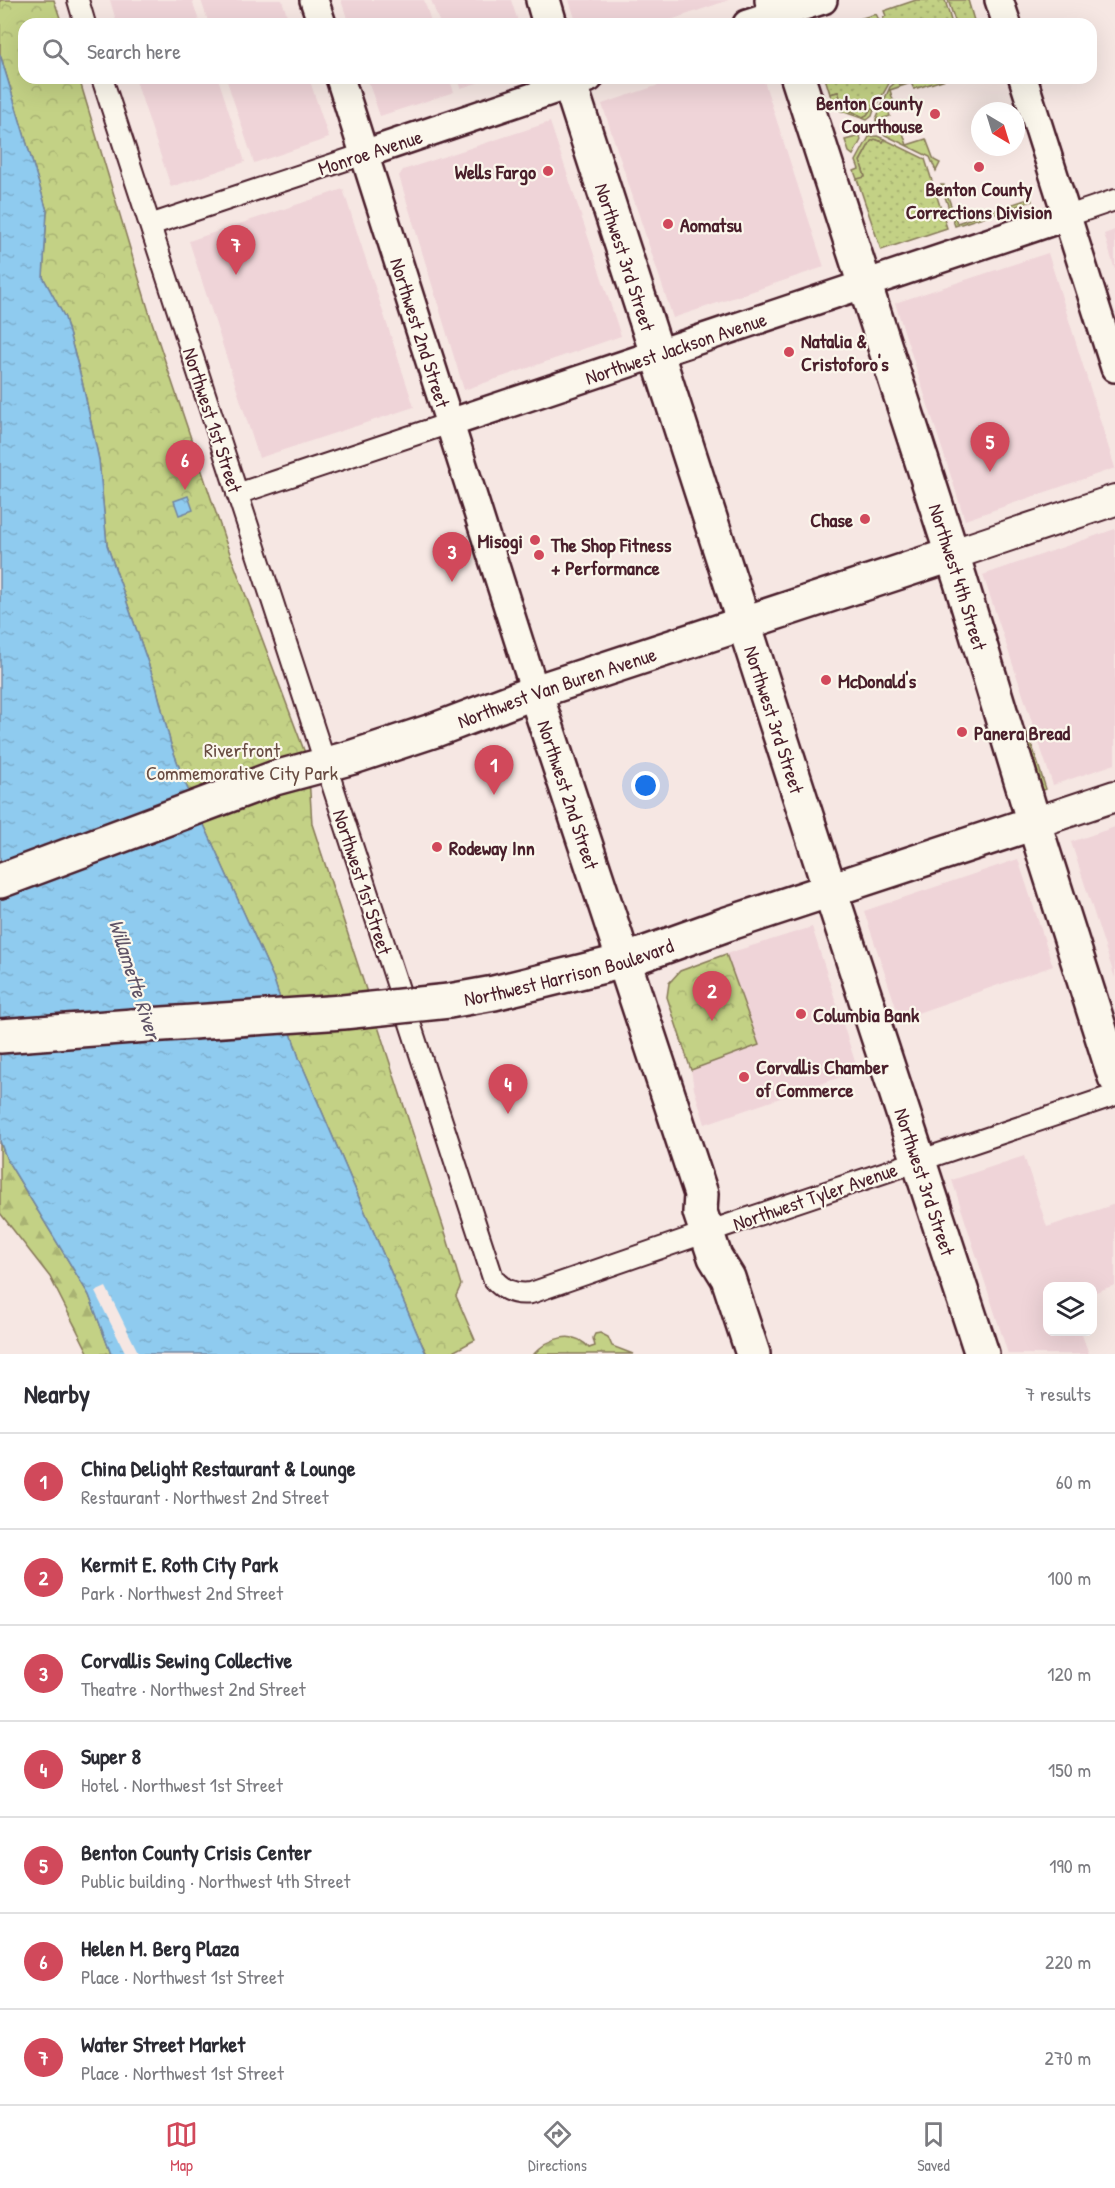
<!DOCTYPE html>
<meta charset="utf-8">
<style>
:root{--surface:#fff;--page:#f2f2f3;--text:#2b2b33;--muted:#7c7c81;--line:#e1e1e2;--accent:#d1495b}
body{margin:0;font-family:"Patrick Hand",sans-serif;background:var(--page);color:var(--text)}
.controls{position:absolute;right:18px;bottom:18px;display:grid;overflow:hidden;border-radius:12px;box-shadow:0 6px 24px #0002}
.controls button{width:54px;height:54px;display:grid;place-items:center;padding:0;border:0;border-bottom:2px solid var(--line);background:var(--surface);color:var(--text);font:30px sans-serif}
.compass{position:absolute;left:971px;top:102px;width:54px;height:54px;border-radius:50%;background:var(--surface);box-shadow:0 6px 24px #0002;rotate:142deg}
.you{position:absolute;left:646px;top:786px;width:21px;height:21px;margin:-15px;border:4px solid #fff;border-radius:50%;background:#1a73e8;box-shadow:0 0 0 9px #1a73e833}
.badge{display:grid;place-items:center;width:39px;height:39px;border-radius:50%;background:var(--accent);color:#fff;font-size:20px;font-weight:700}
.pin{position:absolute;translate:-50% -50px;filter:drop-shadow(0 2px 3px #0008)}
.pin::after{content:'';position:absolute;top:32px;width:21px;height:18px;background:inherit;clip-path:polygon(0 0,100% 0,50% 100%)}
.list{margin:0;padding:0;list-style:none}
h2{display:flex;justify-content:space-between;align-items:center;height:78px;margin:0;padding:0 24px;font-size:26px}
h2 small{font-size:20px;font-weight:400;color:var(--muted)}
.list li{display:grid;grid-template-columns:39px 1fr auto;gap:18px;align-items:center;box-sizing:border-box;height:96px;padding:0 24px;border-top:2px solid var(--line)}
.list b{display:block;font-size:22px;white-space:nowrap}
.list p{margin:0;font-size:20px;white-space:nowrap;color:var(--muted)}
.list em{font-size:20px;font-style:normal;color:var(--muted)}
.icon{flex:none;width:33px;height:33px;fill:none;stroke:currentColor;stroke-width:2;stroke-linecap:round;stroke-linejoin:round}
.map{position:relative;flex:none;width:1115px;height:1354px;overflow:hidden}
.search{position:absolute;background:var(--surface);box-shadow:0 6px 24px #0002;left:18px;right:18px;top:18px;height:66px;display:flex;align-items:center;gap:15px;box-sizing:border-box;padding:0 21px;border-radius:18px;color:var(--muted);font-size:22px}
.sheet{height:750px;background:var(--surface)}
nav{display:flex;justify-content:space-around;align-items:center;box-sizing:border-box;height:84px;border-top:2px solid var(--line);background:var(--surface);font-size:16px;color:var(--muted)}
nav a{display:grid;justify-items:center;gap:3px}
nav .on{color:var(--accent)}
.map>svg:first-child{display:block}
.built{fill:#efd4d8}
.grass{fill:url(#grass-dots);stroke:#867858;stroke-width:1.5}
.forest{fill:url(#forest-firs);stroke:#867858;stroke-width:1.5}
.park{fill:url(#park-crowns);stroke:#867858;stroke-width:1.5}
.garden{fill:#c3d185;stroke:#867858;stroke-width:1.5}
.water{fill:url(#water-ripples);stroke:#7386a1;stroke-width:1.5}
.pier{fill:#f6e7e3}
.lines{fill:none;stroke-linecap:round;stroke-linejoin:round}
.street-casing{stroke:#4a1f2b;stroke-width:24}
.secondary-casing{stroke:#4a1f2b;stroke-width:32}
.primary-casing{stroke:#4a1f2b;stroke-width:34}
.highway-casing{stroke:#4a1f2b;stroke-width:38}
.street{stroke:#fbf7ec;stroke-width:20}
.secondary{stroke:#fbf7ec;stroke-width:27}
.primary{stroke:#fbf7ec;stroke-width:30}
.highway{stroke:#fbf7ec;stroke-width:33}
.highway-bridge-casing{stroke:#4a1f2b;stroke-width:38;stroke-linecap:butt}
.highway-bridge{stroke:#fbf7ec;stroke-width:33}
.poi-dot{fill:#d1495b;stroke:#fbf7ec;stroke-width:2}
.labels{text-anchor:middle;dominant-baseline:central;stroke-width:4.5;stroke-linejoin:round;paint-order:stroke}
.poi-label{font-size:20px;font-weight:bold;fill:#4a1f2b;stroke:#fbf7ec;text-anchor:start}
.street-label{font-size:20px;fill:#4a1f2b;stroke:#fbf7ec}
.park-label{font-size:20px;fill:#684c42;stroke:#fbf7ec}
.water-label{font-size:21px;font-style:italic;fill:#5f5366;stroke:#fbf7ec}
</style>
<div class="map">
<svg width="1115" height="1354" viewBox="0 0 1115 1354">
<defs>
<pattern id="grass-dots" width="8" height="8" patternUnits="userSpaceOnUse" patternTransform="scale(1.5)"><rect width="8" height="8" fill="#c3d185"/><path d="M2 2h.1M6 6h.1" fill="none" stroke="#a9b373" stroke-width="1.8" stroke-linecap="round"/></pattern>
<pattern id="forest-firs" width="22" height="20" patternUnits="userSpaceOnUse" patternTransform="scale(1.5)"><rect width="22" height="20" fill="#c3d185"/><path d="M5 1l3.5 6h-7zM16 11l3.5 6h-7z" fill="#a9b373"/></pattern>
<pattern id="park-crowns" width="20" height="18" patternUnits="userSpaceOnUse" patternTransform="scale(1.5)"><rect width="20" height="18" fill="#c3d185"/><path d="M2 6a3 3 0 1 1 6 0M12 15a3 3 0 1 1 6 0" fill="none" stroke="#a9b373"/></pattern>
<pattern id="water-ripples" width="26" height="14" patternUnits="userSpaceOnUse" patternTransform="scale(1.5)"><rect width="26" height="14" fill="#8fcbef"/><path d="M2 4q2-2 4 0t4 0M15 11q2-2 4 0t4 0" fill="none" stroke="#7daecd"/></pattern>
</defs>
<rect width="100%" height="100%" fill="#f6e7e3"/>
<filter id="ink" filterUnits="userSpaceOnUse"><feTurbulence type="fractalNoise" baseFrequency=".0167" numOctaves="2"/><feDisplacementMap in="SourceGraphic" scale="12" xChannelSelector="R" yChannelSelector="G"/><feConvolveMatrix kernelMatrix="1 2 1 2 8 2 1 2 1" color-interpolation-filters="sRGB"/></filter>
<g filter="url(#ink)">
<path class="built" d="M110,0h82l8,24h-83z
M201,0h81l8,24h-81z
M341,0h83l8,24h-83z
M431,0h80l8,24h-79z
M569,0h160l-70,24h-82z
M135,78h83l27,84 -74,25z
M226,78h83l20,60 -75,25z
M367,78h82l5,14 -74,24z
M458,78h35l-32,10z
M680,78h83l61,189 -151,51 -71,-214z
M550,122l71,214 -157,54 -65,-214 4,-6z
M343,189l71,218 -155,51 -70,-217z
M1115,230v40l-11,-36z
M1048,253l67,215 -150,52 -70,-217z
M1115,529v235l-62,21 -70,-210z
M1115,827v151l-44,-136z
M1018,859l35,107 -153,53 -36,-108z
M812,927l46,144 -153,53 -11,-35 -3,-19 68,-25 -33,-91z
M1024,1156l23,71 68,-23v81l-22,8 -1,-7h-44v46h33l8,22h-81l-56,-174z"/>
<path class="grass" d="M916,0h29l7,24h-66l-3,-6 3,-2 -2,-5z
M948,0h20l7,24h-19z
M876,14l5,10h-39z
M825,78h67l-18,32 -3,-1 -4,6 -4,2 -19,-9 -6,-16 -8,2z
M875,139l8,3 1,-3 41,20 22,69 -66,22 -24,-71 8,-3 -5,-14 11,-21z
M1028,733l18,56 -5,2 -16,-50z"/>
<path class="forest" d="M0,1141l7,19 82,135 22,59h-22l-39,-77 -50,-64z
M600,1333l8,4 4,9 21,8h-99c14,-16 40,-25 55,-6l6,-2 -2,-8 2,-4z"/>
<path class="park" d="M0,0h54l8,24h-38v54h55l73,244 73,218 83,221 4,63 134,411 15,50 -5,11 19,44 -26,14h-22l-7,-14 -121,-282 -26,-81 -88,-194 -14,-38 -15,-59 -49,-141 -8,-85 -17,-79 -17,-63 -22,-41 4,-66 -47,-157z
M726,954l33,91 -68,25 -24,-73 2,-14 11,-12z"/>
<path class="garden" d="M906,78h43l-35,11 -3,-6 -21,7 5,17 -7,3 2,6 -14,5v-2l14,-32 8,-7 2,5 3,-2v-4z
M838,92l6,16 19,9 4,-2 4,-6 3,1 -2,6 -5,4 -26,-9 -3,-8 -4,2 -4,-11z
M893,126l1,3 7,-2 6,18 19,-6 8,21 6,3 -4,8 -6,-14 -51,-25z
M860,136l1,4 -8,15 -4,-3 -4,-12z
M877,136l7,3 -1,3 -8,-3 -4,2 -11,20 5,16 -8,2 -3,-8 5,-2 -3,-8 13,-24z
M941,185h3l13,38 74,-25 1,3 -77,25z"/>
<path class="water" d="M0,54l47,157 -4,66 22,41 17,63 17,79 8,85 49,141 15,59 14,38 88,194 26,81 127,296h-315l-22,-59 -82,-135 -7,-19z
M188,496l5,14 -14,5 -5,-14z"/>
<path class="pier" d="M106,1287l33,67h-13l-31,-62z"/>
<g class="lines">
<defs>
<path id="street" d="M78,0l7,24
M102,78l391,1200c10,13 23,17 38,15l176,-61
M1068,216l47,-16
M150,225l214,-71
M237,494l213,-71
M719,1228l396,-133"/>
<g id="secondary">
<path d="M314,0l8,24"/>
<path d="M999,0l8,24"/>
<path d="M747,24l76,-24"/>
<path id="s1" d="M340,78l195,614"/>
<path d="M1023,78l92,290"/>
<path d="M364,154l225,-76"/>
<path id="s2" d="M450,423l618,-207"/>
</g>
<path id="primary" d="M951,555l164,-55
M1034,823l81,-27"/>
<g id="highway">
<path d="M543,0l7,24"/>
<path d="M772,0l8,24"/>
<path id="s3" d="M568,78l262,812 152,464"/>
<path id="s4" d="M798,78l162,501 74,244 81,254"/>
<path id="s5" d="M535,692l166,502 -1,18 15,45 13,21 25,76"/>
<path id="s6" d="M0,881l275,-103 78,-21 82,-27 100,-38 416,-137"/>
<path id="s7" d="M449,1001l45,-8 130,-32 103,-37 307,-101"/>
<path d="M0,1036l133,-10"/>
</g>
</defs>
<use href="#street" class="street-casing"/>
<use href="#secondary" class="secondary-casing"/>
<use href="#primary" class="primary-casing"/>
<use href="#highway" class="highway-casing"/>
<use href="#street" class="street"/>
<use href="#secondary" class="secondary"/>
<use href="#primary" class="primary"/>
<use href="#highway" class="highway"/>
<defs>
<path id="highway-bridge" d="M133,1026l210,-14 106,-11"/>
</defs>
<use href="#highway-bridge" class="highway-bridge-casing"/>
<use href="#highway-bridge" class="highway-bridge"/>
</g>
</g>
<g class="poi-dot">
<circle cx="935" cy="114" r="6"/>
<circle cx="979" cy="167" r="6"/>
<circle cx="548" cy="171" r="6"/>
<circle cx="668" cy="224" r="6"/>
<circle cx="789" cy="352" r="6"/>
<circle cx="865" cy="519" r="6"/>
<circle cx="535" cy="540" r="6"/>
<circle cx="539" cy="555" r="6"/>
<circle cx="826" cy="680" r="6"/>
<circle cx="962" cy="732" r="6"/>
<circle cx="437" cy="847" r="6"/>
<circle cx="801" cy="1014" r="6"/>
<circle cx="744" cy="1077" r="6"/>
</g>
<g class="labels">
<g class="poi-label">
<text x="923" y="102" text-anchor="end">Benton County<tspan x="923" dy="23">Courthouse</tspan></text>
<text x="536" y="171" text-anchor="end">Wells Fargo</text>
<text x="979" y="188" text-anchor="middle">Benton County<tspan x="979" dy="23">Corrections Division</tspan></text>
<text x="680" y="224">Aomatsu</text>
<text x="801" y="340">Natalia &amp;<tspan x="801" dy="23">Cristoforo's</tspan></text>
<text x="853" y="519" text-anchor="end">Chase</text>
<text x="523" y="540" text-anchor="end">Misogi</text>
<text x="551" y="544">The Shop Fitness<tspan x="551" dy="23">+ Performance</tspan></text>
<text x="838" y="680">McDonald's</text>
<text x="974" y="732">Panera Bread</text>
<text x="449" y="847">Rodeway Inn</text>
<text x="813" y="1014">Columbia Bank</text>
<text x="756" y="1066">Corvallis Chamber<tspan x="756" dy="23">of Commerce</tspan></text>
</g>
<g class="street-label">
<text transform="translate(370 152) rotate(-18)">Monroe Avenue</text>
<text stroke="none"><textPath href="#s3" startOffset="188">Northwest 3rd Street</textPath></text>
<text stroke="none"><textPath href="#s1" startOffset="267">Northwest 2nd Street</textPath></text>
<text stroke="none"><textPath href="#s2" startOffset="238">Northwest Jackson Avenue</textPath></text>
<text transform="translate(213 420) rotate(72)">Northwest 1st Street</text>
<text stroke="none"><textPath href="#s4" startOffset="524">Northwest 4th Street</textPath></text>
<text stroke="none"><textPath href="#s6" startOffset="590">Northwest Van Buren Avenue</textPath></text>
<text stroke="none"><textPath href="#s3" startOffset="674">Northwest 3rd Street</textPath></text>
<text stroke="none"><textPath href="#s5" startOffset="108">Northwest 2nd Street</textPath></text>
<text transform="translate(363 882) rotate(72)">Northwest 1st Street</text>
<text stroke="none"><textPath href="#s7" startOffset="123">Northwest Harrison Boulevard</textPath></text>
<text stroke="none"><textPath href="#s3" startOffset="1160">Northwest 3rd Street</textPath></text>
<text transform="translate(815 1196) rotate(-19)">Northwest Tyler Avenue</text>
</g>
<g class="park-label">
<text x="242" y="749">Riverfront<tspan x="242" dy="23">Commemorative City Park</tspan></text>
</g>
<g class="water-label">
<text transform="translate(135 979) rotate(72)">Willamette River</text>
</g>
</g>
</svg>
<div class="controls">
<button><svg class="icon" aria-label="layers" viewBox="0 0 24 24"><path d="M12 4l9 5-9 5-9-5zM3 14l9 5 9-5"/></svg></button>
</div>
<svg class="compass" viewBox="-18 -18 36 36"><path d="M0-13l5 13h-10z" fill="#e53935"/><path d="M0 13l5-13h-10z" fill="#7c7c81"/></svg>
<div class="you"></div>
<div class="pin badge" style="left:494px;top:795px">1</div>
<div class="pin badge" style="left:712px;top:1021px">2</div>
<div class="pin badge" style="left:452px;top:582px">3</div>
<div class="pin badge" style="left:508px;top:1114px">4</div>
<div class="pin badge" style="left:990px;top:472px">5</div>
<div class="pin badge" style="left:185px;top:490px">6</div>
<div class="pin badge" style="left:236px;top:275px">7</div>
<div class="search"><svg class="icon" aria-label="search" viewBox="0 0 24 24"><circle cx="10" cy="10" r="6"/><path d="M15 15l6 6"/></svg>Search here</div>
</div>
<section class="sheet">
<h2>Nearby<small>7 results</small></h2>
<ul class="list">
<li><span class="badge">1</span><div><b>China Delight Restaurant &amp; Lounge</b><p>Restaurant · Northwest 2nd Street</p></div><em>60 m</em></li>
<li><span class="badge">2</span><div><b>Kermit E. Roth City Park</b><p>Park · Northwest 2nd Street</p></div><em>100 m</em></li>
<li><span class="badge">3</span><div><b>Corvallis Sewing Collective</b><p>Theatre · Northwest 2nd Street</p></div><em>120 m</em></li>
<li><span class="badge">4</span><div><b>Super 8</b><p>Hotel · Northwest 1st Street</p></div><em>150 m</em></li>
<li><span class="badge">5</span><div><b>Benton County Crisis Center</b><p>Public building · Northwest 4th Street</p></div><em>190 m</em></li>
<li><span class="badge">6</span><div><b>Helen M. Berg Plaza</b><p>Place · Northwest 1st Street</p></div><em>220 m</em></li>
<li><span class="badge">7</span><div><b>Water Street Market</b><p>Place · Northwest 1st Street</p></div><em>270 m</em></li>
</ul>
</section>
<nav>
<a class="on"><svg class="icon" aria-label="map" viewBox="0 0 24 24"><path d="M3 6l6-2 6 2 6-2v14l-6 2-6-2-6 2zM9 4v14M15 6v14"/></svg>Map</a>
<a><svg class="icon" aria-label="directions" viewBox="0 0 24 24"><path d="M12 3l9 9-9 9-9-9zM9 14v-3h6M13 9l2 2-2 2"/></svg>Directions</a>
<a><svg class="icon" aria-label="saved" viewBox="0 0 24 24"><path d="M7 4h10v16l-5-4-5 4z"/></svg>Saved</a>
</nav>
